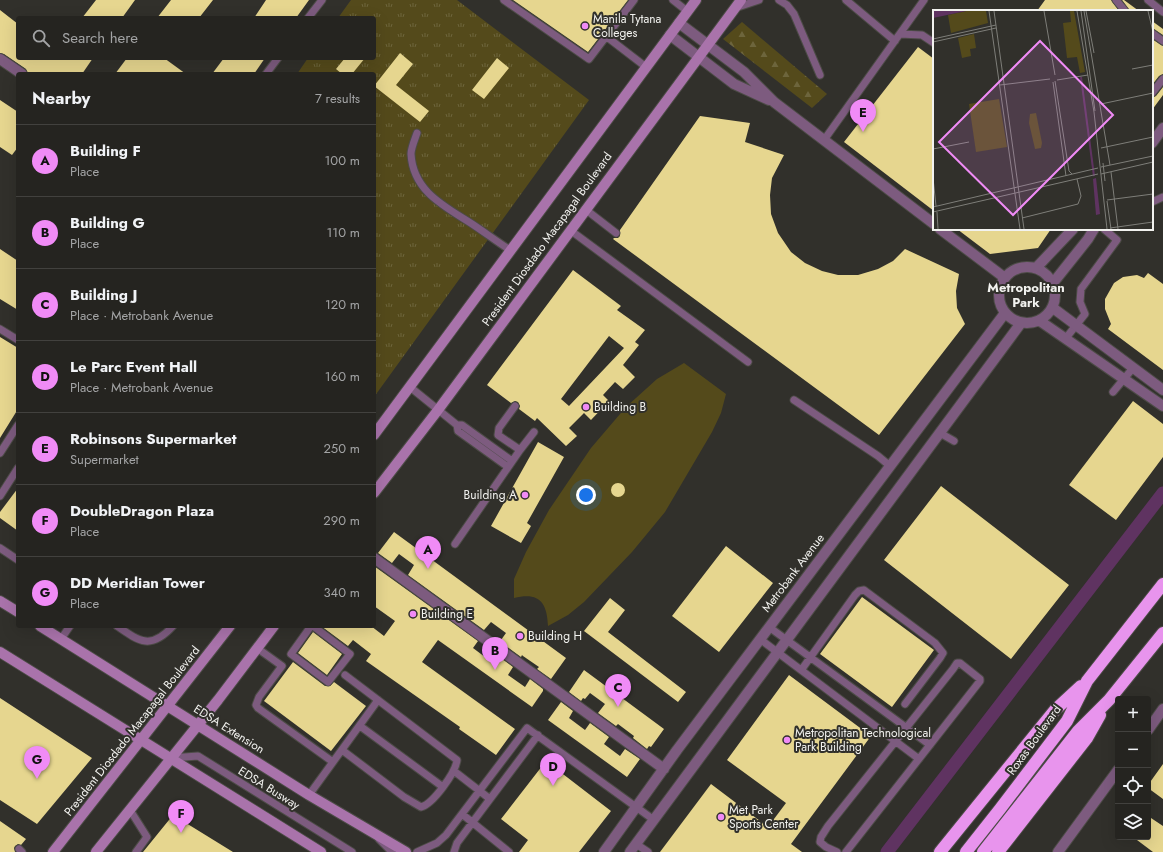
<!DOCTYPE html>
<meta charset="utf-8">
<style>
:root{--surface:#252420;--page:#31302d;--text:#f1f3f6;--muted:#a3a4a5;--line:#42413e;--accent:#f08bf6}
body{margin:0;font-family:Jost,sans-serif;background:var(--page);color:var(--text)}
.controls{position:absolute;right:12px;bottom:12px;display:grid;overflow:hidden;border-radius:4px;box-shadow:0 4px 16px #0002}
.controls button{width:36px;height:36px;display:grid;place-items:center;padding:0;border:0;border-bottom:1px solid var(--line);background:var(--surface);color:var(--text);font:20px sans-serif}
.you{position:absolute;left:586px;top:495px;width:14px;height:14px;margin:-10px;border:3px solid #fff;border-radius:50%;background:#1a73e8;box-shadow:0 0 0 6px #1a73e833}
.badge{display:grid;place-items:center;width:26px;height:26px;border-radius:50%;background:var(--accent);color:#111;font-size:13px;font-weight:700}
.pin{position:absolute;translate:-50% -33px;filter:drop-shadow(0 1px 2px #0008)}
.pin::after{content:'';position:absolute;top:21px;width:14px;height:12px;background:inherit;clip-path:polygon(0 0,100% 0,50% 100%)}
.list{margin:0;padding:0;list-style:none}
h2{display:flex;justify-content:space-between;align-items:center;height:52px;margin:0;padding:0 16px;font-size:17px}
h2 small{font-size:13px;font-weight:400;color:var(--muted)}
.list li{display:grid;grid-template-columns:26px 1fr auto;gap:12px;align-items:center;box-sizing:border-box;height:72px;padding:0 16px;border-top:1px solid var(--line)}
.list b{display:block;font-size:15px;white-space:nowrap}
.list p{margin:0;font-size:13px;white-space:nowrap;color:var(--muted)}
.list em{font-size:13px;font-style:normal;color:var(--muted)}
.icon{flex:none;width:22px;height:22px;fill:none;stroke:currentColor;stroke-width:2;stroke-linecap:round;stroke-linejoin:round}
.map{position:relative;flex:none;width:1163px;height:852px;overflow:hidden}
.search{position:absolute;background:var(--surface);box-shadow:0 4px 16px #0002;left:16px;top:16px;width:360px;height:44px;display:flex;align-items:center;gap:10px;box-sizing:border-box;padding:0 14px;border-radius:4px;color:var(--muted);font-size:15px}
.panel{position:absolute;background:var(--surface);box-shadow:0 4px 16px #0002;left:16px;top:72px;width:360px;height:556px;border-radius:4px}
.map>svg:first-child{display:block}
.grass{fill:url(#grass-tufts)}
.forest{fill:url(#forest-firs)}
.green{fill:#544a1b}
.lines{fill:none;stroke-linecap:round;stroke-linejoin:round}
.canal{stroke:#5f3361;stroke-width:13}
.building{fill:#e6d68f;fill-rule:evenodd}
.lane-casing{stroke:#4c4b46;stroke-width:9}
.street-casing{stroke:#4c4b46;stroke-width:12}
.secondary-casing{stroke:#4c4b46;stroke-width:12}
.highway-casing{stroke:#4c4b46;stroke-width:14}
.lane{stroke:#7d5b7f;stroke-width:7}
.street{stroke:#7d5b7f;stroke-width:10}
.secondary{stroke:#a973ab;stroke-width:10}
.highway{stroke:#e894ed;stroke-width:12}
.poi-dot{fill:#f08bf6;stroke:#31302b;stroke-width:1.5}
.labels{text-anchor:middle;dominant-baseline:central;stroke-width:4;stroke-linejoin:round;paint-order:stroke}
.poi-label{font-size:12px;fill:#f2f2ef;stroke:#31302b;text-anchor:start}
.street-label{font-size:12px;fill:#f2f2ef;stroke:#31302b}
.neighbourhood-label{font-size:13px;font-weight:bold;fill:#f2f2ef;stroke:#31302b}
.inset-river{fill:none;stroke:#5f3361;stroke-width:2}
.inset-road{fill:none;stroke:#7e7e79;stroke-width:1}
.view{fill:#f08bf6;fill-opacity:0.15;stroke:#f08bf6;stroke-width:2}
.inset-edge{fill:none;stroke:#f2f2ef;stroke-width:2}
</style>
<div class="map">
<svg width="1163" height="852" viewBox="0 0 1163 852">
<defs>
<pattern id="grass-tufts" width="24" height="20" patternUnits="userSpaceOnUse"><rect width="24" height="20" fill="#544a1b"/><path d="M3 7l-1-3M5 7V3M7 7l1-3M15 17l-1-3M17 17v-4M19 17l1-3" fill="none" stroke="#6d653c"/></pattern>
<pattern id="forest-firs" width="22" height="20" patternUnits="userSpaceOnUse"><rect width="22" height="20" fill="#544a1b"/><path d="M5 1l3.5 6h-7zM16 11l3.5 6h-7z" fill="#6d653c"/></pattern>
</defs>
<rect width="100%" height="100%" fill="#31302b"/>
<path class="grass" d="M351,0h106l132,100 -215,297v-323h-77l11,-16h66v-40h-36z"/>
<path class="forest" d="M742,22l85,72 -15,14 -89,-69z"/>
<path class="green" d="M684,363l42,31 -5,19 -9,19 -47,80 -33,40 -48,50 -16,13 -20,11c-1,-24 -9,-34 -34,-28v-19l12,-27 23,-42 42,-62 35,-41 31,-28z"/>
<g class="lines">
<path class="canal" d="M887,852l276,-359"/>
</g>
<path class="building" d="M96,0h39l-13,18h-40z
M171,0h42l-14,18h-42z
M266,0h43l-13,18h-42z
M513,0h115l-40,52z
M1045,0h66l8,11h-82z
M1122,0h2l15,11h-9z
M0,10l18,14v34h75l-11,16h-54l-2,-5 -22,-15 -4,-1z
M1152,21l11,8v6l-11,-7z
M1152,39l11,7v28l-4,2 -7,9z
M918,47l16,12v152l-90,-69z
M400,53l13,11 -17,21 33,26 -9,11 -46,-36z
M127,58h37l22,16h-71z
M224,58h41l-11,16h-42z
M345,58h20l-13,16h-10l-6,-5z
M497,58l12,10 -25,31 -12,-9z
M1163,87v8l-11,15v-12l4,-2z
M0,100l18,12v35l-6,8 -12,-8z
M700,116l50,7 -5,19 39,13 -12,23 -2,17 1,19 7,19 13,19 14,11 17,8 16,4h20l20,-6 15,-8 12,-12 54,25 -3,17 1,17 8,16 -86,111 -266,-196 1,-1h4l2,-2v-6z
M957,229h94l-13,19 -48,6z
M0,249l18,12v49l-18,-11z
M573,270l48,36 -4,4 28,20 -10,12 4,3 -16,20 12,12 -12,12 -8,-7 -12,13 6,6 -18,19 -7,-7 -15,15 8,8 -11,10 -29,-28 -2,3 -16,-12 1,-3 -2,-4 -3,-1 -4,2 -24,-18zM609,336l15,12 -55,58 -8,-7z
M1148,273l15,11v86l-55,-41 3,-5 -6,-15v-10l9,-16 9,-6 14,-2 7,3z
M0,337l18,11v61l-18,29z
M1133,401l30,23v33l-47,63 -47,-35z
M538,442l26,15 -37,66 4,3 -10,17 -30,-17z
M611 490a7 7 0 1 1 14 0a7 7 0 1 1-14 0Z
M941,486l128,99 -58,74 -127,-99z
M18,488v43l-18,-13v-6z
M394,532l172,126 -15,21 -14,-10 2,-2 -16,-11 -1,-1 -1,2 -19,-14 1,-2 -2,-1 5,-7 -15,-11 -7,8 -76,-55 6,-10 -15,-11 -7,9 -14,-10z
M726,546l47,37 -54,69 -47,-36z
M374,566l104,75 -5,7 16,12 5,-7 19,14 -5,8 17,12 5,-8 13,10v2l-11,16 -94,-67 -16,22 93,67 -19,26 -37,-26 1,-2 -94,-66 5,-7 -18,-14 -5,6 -27,-20h50l13,10 11,-15 -21,-15z
M862,597l72,53 -42,57 -72,-53z
M610,598l15,12 -17,22 78,60 -8,10 -94,-71z
M313,632l29,22 -15,21 -29,-22z
M293,662l32,24h5l4,-4 32,24 -35,45 -67,-50z
M584,670l80,59 -13,18 -2,-1 -2,3 -14,-11 1,-2 -16,-12 -2,2 -18,-13 7,-9 -15,-11 -5,6 -2,-1 -2,3 -12,-9z
M789,675l82,61 -80,108 11,8h-142l51,-68 57,43 18,-24 -59,-43z
M0,698l92,60 -55,66 -37,-24z
M561,702l12,9 -4,7 16,12 5,-7 19,14 -5,7 16,12 5,-7 15,10 -13,18 -79,-57z
M546,761l65,50 -32,41h-60l9,-12 -27,-21z
M1163,764v35l-15,-11v-3z
M173,815l60,37h-90z
M1148,816l15,10v26h-10l-20,-15h15z
M0,821l26,18 -5,6 -3,-1 -3,2 -1,2 1,4h-15z"/>
<g class="lines">
<defs>
<path id="lane" d="M504,0l85,59 45,-59
M673,0l14,11
M779,0l8,5 7,9 26,61
M846,0l49,41
M1116,0l9,11
M1148,0l15,12
M735,8l24,-8
M308,18l14,-18
M1152,33l11,8
M900,34l22,1 12,8
M607,37l39,30
M266,74l12,-16
M1152,93l11,-14
M417,133c-2,6 -6,15 -6,21 2,36 31,51 58,68 14,9 27,19 41,28
M824,140l100,-140
M1152,202l11,-5
M585,209l31,24
M570,230l178,132
M0,329l18,11
M1066,338l19,-24 -5,-12 1,-13 36,-49 -13,-11
M410,387l47,38h5l50,36
M1113,392l20,-24
M794,400l84,56 12,10
M515,406l-16,22 -1,7 22,15
M457,425l1,6 50,36
M940,433l14,8
M0,453l18,-28
M0,496l18,-28
M455,544l65,-94 14,-18
M0,548l18,12
M117,626c23,16 34,24 56,0
M311,626l-20,28 37,28 22,-28 -37,-28
M769,627l161,118
M61,639l9,-13
M760,639l159,120
M257,648l25,18 -23,31 -3,8 2,3 75,54
M802,669l53,-74 4,-4 5,-1 71,53 8,10 -3,5 -35,46
M360,726l83,61
M342,750l62,47 17,10c12,-3 35,-35 36,-47l-112,-85
M171,758l27,-2 154,96
M454,771l36,28
M309,795l69,-95
M130,810l17,27 -11,15
M462,814l47,38
M379,839l13,13
M636,844l12,8
M19,849l3,3
M417,852l20,-9 9,-8 81,-107 127,92
M454,852l3,-9 81,-108
M837,852l-11,-5 -6,-5 1,-5 7,-11 125,-157 4,-6h3l20,16v2l-134,171"/>
<path id="street" d="M679,23l65,49 30,30 160,122
M670,35l64,49 35,16
M0,59l22,15
M1152,143l11,-15
M940,229l65,49
M999 295a28 28 0 1 1 56 0a28 28 0 1 1-56 0Z
M1036,268l37,-39
M1053,283l35,-44 6,-10
M1053,308l110,82
M1040,321l123,85
M374,558l290,211
M1148,730l15,-21
M604,852l73,-102 328,-437
M630,852l391,-529
M1058,852l60,-82"/>
<path id="secondary" d="M374,435l322,-435
M374,493l64,-83 303,-410
M0,601l18,11
M40,626l269,169 97,57
M0,652l321,200
M53,852l177,-226
M96,852l122,-152 56,-74"/>
<path id="highway" d="M940,852l115,-142 26,-24
M966,852l34,-43 67,-88 20,-40 76,-97
M983,852l95,-121 31,-31 54,-67
M998,852l89,-114 13,-23"/>
</defs>
<use href="#lane" class="lane-casing"/>
<use href="#street" class="street-casing"/>
<use href="#secondary" class="secondary-casing"/>
<use href="#highway" class="highway-casing"/>
<use href="#lane" class="lane"/>
<use href="#street" class="street"/>
<use href="#secondary" class="secondary"/>
<use href="#highway" class="highway"/>
</g>
<g class="poi-dot">
<circle cx="585" cy="26" r="4"/>
<circle cx="586" cy="407" r="4"/>
<circle cx="525" cy="495" r="4"/>
<circle cx="413" cy="614" r="4"/>
<circle cx="520" cy="636" r="4"/>
<circle cx="787" cy="740" r="4"/>
<circle cx="721" cy="817" r="4"/>
</g>
<g class="labels">
<g class="poi-label">
<text x="593" y="19">Manila Tytana<tspan x="593" dy="14">Colleges</tspan></text>
<text x="594" y="407">Building B</text>
<text x="517" y="495" text-anchor="end">Building A</text>
<text x="421" y="614">Building E</text>
<text x="528" y="636">Building H</text>
<text x="795" y="733">Metropolitan Technological<tspan x="795" dy="14">Park Building</tspan></text>
<text x="729" y="810">Met Park<tspan x="729" dy="14">Sports Center</tspan></text>
</g>
<g class="street-label">
<text transform="translate(547 239) rotate(-54)">President Diosdado Macapagal Boulevard</text>
<text transform="translate(793 573) rotate(-53)">Metrobank Avenue</text>
<text transform="translate(229 729) rotate(32)">EDSA Extension</text>
<text transform="translate(132 731) rotate(-52)">President Diosdado Macapagal Boulevard</text>
<text transform="translate(1034 740) rotate(-54)">Roxas Boulevard</text>
<text transform="translate(269 788) rotate(32)">EDSA Busway</text>
</g>
<g class="neighbourhood-label">
<text x="1026" y="287">Metropolitan<tspan x="1026" dy="15">Park</tspan></text>
</g>
</g>
<g transform="translate(933 10)">
<rect width="220" height="220" fill="#31302b"/>
<path d="M33,1h20l2,12 -37,10 -3,-18zM41,24l2,14 -6,1 1,7 -9,2 -4,-20zM66,89l8,48 -31,5 -7,-48z" fill="#544a1b"/>
<path d="M137,1h4l11,61 -5,1 -3,-16 -10,1 -4,-35 8,-1zM103,103l6,30 -1,5 -6,1 -6,-26 1,-9z" fill="#544a1b"/>
<path d="M0,1h33l-33,7zM163,168l4,36 -4,1 -3,-36z" fill="#5f3361"/>
<path class="inset-river" d="M148,67l13,99"/>
<path class="inset-road" d="M56,1l31,218M61,1l30,218M111,1l11,64M144,1l17,101 13,117M148,1l14,100M151,1l26,154M153,1l8,42M215,1l5,21M0,29l63,-14M0,32l63,-14M199,59l21,-4M124,70l31,-5M122,71l14,90 3,3M120,72l13,94M67,75l50,-6M168,94l52,-11M168,138l52,-11M0,139l36,-7M170,153l2,18M168,157l52,-11M178,162l7,57M168,164l52,-12M0,168l3,28M174,190l46,-6M174,191l4,28M0,197l165,-39M0,202l165,-38M4,202l1,17M89,208l56,-14 3,-8 -4,-17M177,218l43,-6"/>
<path class="view" d="M107,31l73,74 -100,100 -74,-73z"/>
<rect width="220" height="220" class="inset-edge"/>
</g>
</svg>
<div class="controls">
<button>+</button>
<button>−</button>
<button><svg class="icon" aria-label="locate" viewBox="0 0 24 24"><circle cx="12" cy="12" r="6"/><path d="M12 2v4M12 18v4M2 12h4M18 12h4"/></svg></button>
<button><svg class="icon" aria-label="layers" viewBox="0 0 24 24"><path d="M12 4l9 5-9 5-9-5zM3 14l9 5 9-5"/></svg></button>
</div>
<div class="you"></div>
<div class="pin badge" style="left:428px;top:569px">A</div>
<div class="pin badge" style="left:495px;top:670px">B</div>
<div class="pin badge" style="left:618px;top:707px">C</div>
<div class="pin badge" style="left:553px;top:786px">D</div>
<div class="pin badge" style="left:863px;top:132px">E</div>
<div class="pin badge" style="left:181px;top:833px">F</div>
<div class="pin badge" style="left:37px;top:779px">G</div>
<div class="search"><svg class="icon" aria-label="search" viewBox="0 0 24 24"><circle cx="10" cy="10" r="6"/><path d="M15 15l6 6"/></svg>Search here</div>
<section class="panel">
<h2>Nearby<small>7 results</small></h2>
<ul class="list">
<li><span class="badge">A</span><div><b>Building F</b><p>Place</p></div><em>100 m</em></li>
<li><span class="badge">B</span><div><b>Building G</b><p>Place</p></div><em>110 m</em></li>
<li><span class="badge">C</span><div><b>Building J</b><p>Place · Metrobank Avenue</p></div><em>120 m</em></li>
<li><span class="badge">D</span><div><b>Le Parc Event Hall</b><p>Place · Metrobank Avenue</p></div><em>160 m</em></li>
<li><span class="badge">E</span><div><b>Robinsons Supermarket</b><p>Supermarket</p></div><em>250 m</em></li>
<li><span class="badge">F</span><div><b>DoubleDragon Plaza</b><p>Place</p></div><em>290 m</em></li>
<li><span class="badge">G</span><div><b>DD Meridian Tower</b><p>Place</p></div><em>340 m</em></li>
</ul>
</section>
</div>
